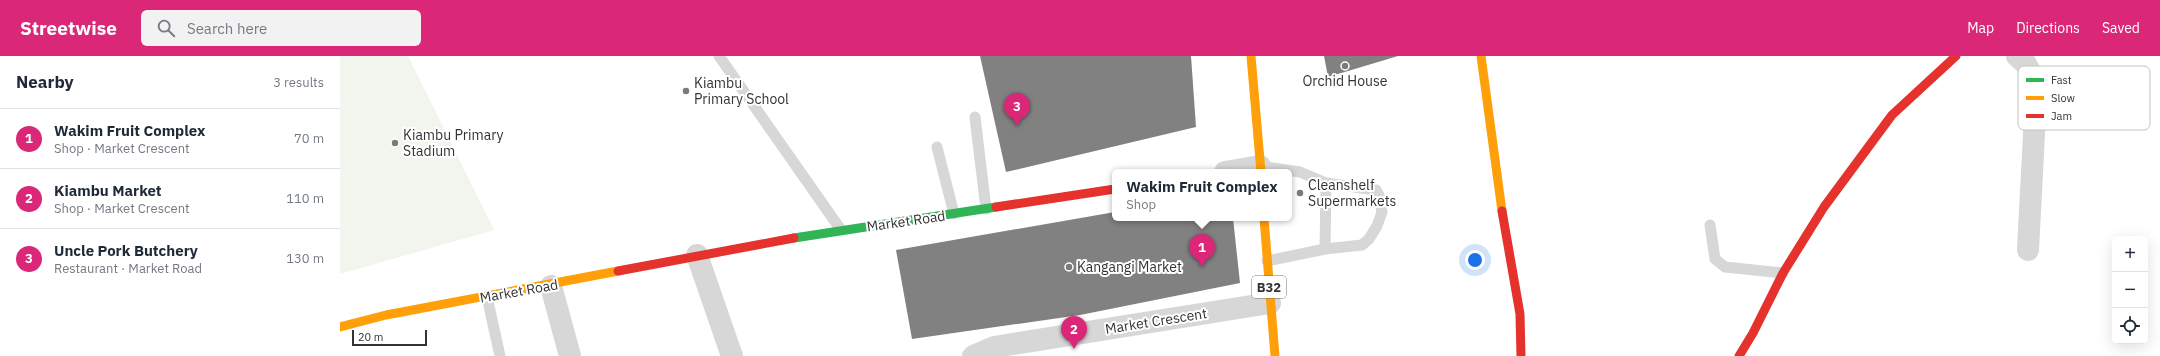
<!DOCTYPE html>
<meta charset="utf-8">
<style>
:root{--surface:#fff;--page:#f2f2f3;--text:#1f2937;--muted:#747a83;--line:#e0e1e3;--accent:#db2777}
body{margin:0;font-family:"IBM Plex Sans",sans-serif;background:var(--page);color:var(--text)}
.controls{position:absolute;right:12px;bottom:12px;display:grid;overflow:hidden;border-radius:6px;box-shadow:0 4px 16px #0002}
.controls button{width:36px;height:36px;display:grid;place-items:center;padding:0;border:0;border-bottom:1px solid var(--line);background:var(--surface);color:var(--text);font:20px sans-serif}
.scale{position:absolute;left:12px;bottom:10px;width:75px;box-sizing:border-box;padding-left:4px;border:2px solid #333;border-top:0;font-size:11px;line-height:14px;white-space:nowrap;color:#333;-webkit-text-stroke:3px #fff;paint-order:stroke}
.you{position:absolute;left:1135px;top:204px;width:14px;height:14px;margin:-10px;border:3px solid #fff;border-radius:50%;background:#1a73e8;box-shadow:0 0 0 6px #1a73e833}
.badge{display:grid;place-items:center;width:26px;height:26px;border-radius:50%;background:var(--accent);color:#fff;font-size:13px;font-weight:700}
.pin{position:absolute;translate:-50% -33px;filter:drop-shadow(0 1px 2px #0008)}
.pin::after{content:'';position:absolute;top:21px;width:14px;height:12px;background:inherit;clip-path:polygon(0 0,100% 0,50% 100%)}
.popup{position:absolute;left:772px;top:113px;width:180px;height:52px;box-sizing:border-box;display:grid;place-content:center;border-radius:6px;background:var(--surface);filter:drop-shadow(0 1px 3px #0005);font-size:13px;white-space:nowrap;color:var(--muted)}
.popup b{font-size:15px;color:var(--text)}
.popup::after{content:'';position:absolute;left:50%;top:100%;margin-left:-8px;border:8px solid transparent;border-top-color:var(--surface)}
.list{margin:0;padding:0;list-style:none}
h2{display:flex;justify-content:space-between;align-items:center;height:52px;margin:0;padding:0 16px;font-size:17px}
h2 small{font-size:13px;font-weight:400;color:var(--muted)}
.list li{display:grid;grid-template-columns:26px 1fr auto;gap:12px;align-items:center;box-sizing:border-box;height:60px;padding:0 16px;border-top:1px solid var(--line)}
.list b{display:block;font-size:15px;white-space:nowrap}
.list p{margin:0;font-size:13px;white-space:nowrap;color:var(--muted)}
.list em{font-size:13px;font-style:normal;color:var(--muted)}
.icon{flex:none;width:22px;height:22px;fill:none;stroke:currentColor;stroke-width:2;stroke-linecap:round;stroke-linejoin:round}
.map{position:relative;flex:none;width:1820px;height:300px;overflow:hidden}
header{display:flex;align-items:center;gap:24px;box-sizing:border-box;height:56px;padding:0 20px;background:var(--accent);color:#fff}
header strong{font-size:19px}
nav{display:flex;gap:22px;margin-inline-start:auto;font-size:14px}
.search{width:280px;height:36px;background:var(--page);display:flex;align-items:center;gap:10px;box-sizing:border-box;padding:0 14px;border-radius:6px;color:var(--muted);font-size:15px}
main{display:flex}
aside{flex:1;background:var(--surface)}
.map>svg:first-child{display:block}
.green{fill:#f1f5ed}
.building{fill:#818181}
.lines{fill:none;stroke-linecap:round;stroke-linejoin:round}
.lane{stroke:#d7d7d7;stroke-width:11}
.street{stroke:#d7d7d7;stroke-width:22}
.fast{stroke:#30b455;stroke-width:9}
.slow{stroke:#ff9f0a;stroke-width:9}
.jam{stroke:#e5322d;stroke-width:9}
.poi-dot{fill:#7a7a7a;stroke:#fff;stroke-width:1.5}
.labels{text-anchor:middle;dominant-baseline:central;stroke-width:4;stroke-linejoin:round;paint-order:stroke}
.shield{fill:#fff;stroke:#707070;stroke-width:1}
.shield-label{font-size:13px;font-weight:bold;fill:#333}
.poi-label{font-size:14px;fill:#333;stroke:#fff;text-anchor:start}
.street-label{font-size:14px;fill:#333;stroke:#fff}
.key{fill:#fff;stroke:#c2c2c2;stroke-width:1}
.key-label{font-size:11px;fill:#333}
</style>
<header>
<strong>Streetwise</strong>
<div class="search"><svg class="icon" aria-label="search" viewBox="0 0 24 24"><circle cx="10" cy="10" r="6"/><path d="M15 15l6 6"/></svg>Search here</div>
<nav><a>Map</a><a>Directions</a><a>Saved</a></nav>
</header>
<main>
<aside>
<h2>Nearby<small>3 results</small></h2>
<ul class="list">
<li><span class="badge">1</span><div><b>Wakim Fruit Complex</b><p>Shop · Market Crescent</p></div><em>70 m</em></li>
<li><span class="badge">2</span><div><b>Kiambu Market</b><p>Shop · Market Crescent</p></div><em>110 m</em></li>
<li><span class="badge">3</span><div><b>Uncle Pork Butchery</b><p>Restaurant · Market Road</p></div><em>130 m</em></li>
</ul>
</aside>
<div class="map">
<svg width="1820" height="300" viewBox="0 0 1820 300">
<rect width="100%" height="100%" fill="#fff"/>
<path class="green" d="M0,0h68l86,174 -154,44z"/>
<path class="building" d="M640,0h211l5,71 -190,45z
M984,0h74l-70,21z
M775,156v6h118l7,65 -160,32 -168,24 -16,-89z"/>
<g class="lines">
<path class="lane" d="M379,0l122,174
M635,61l11,92
M597,91l17,67
M920,110l40,6 26,11 50,7 3,5 3,17 -5,14 -8,13 -7,6 -37,4 -58,12
M1370,169l5,34 10,8 58,6
M985,193l1,-66
M147,241l13,59"/>
<path class="street" d="M1677,0l9,8 7,13 1,57 -6,116
M885,116l35,-6
M357,199l35,101
M211,230l19,70
M633,300l21,-9 276,-44"/>
<path class="fast" d="M454,182l202,-31"/>
<path class="slow" d="M911,0l10,116
M1141,0l21,155
M924,162l11,138
M0,271l46,-12 232,-44"/>
<path class="jam" d="M656,151l119,-18
M1162,155l18,103 1,42
M278,215l176,-33
M1399,300l14,-23 30,-60 41,-66 68,-92 64,-59"/>
</g>
<g class="poi-dot">
<circle cx="1005" cy="10" r="4"/>
<circle cx="346" cy="35" r="4"/>
<circle cx="55" cy="87" r="4"/>
<circle cx="960" cy="137" r="4"/>
<circle cx="729" cy="211" r="4"/>
</g>
<g class="labels">
<rect class="shield" x="912" y="220" width="34" height="22" rx="3"/>
<g class="shield-label">
<text x="929" y="231">B32</text>
</g>
<g class="poi-label">
<text x="1005" y="25" text-anchor="middle">Orchid House</text>
<text x="354" y="27">Kiambu<tspan x="354" dy="16">Primary School</tspan></text>
<text x="63" y="79">Kiambu Primary<tspan x="63" dy="16">Stadium</tspan></text>
<text x="968" y="129">Cleanshelf<tspan x="968" dy="16">Supermarkets</tspan></text>
<text x="737" y="211">Kangangi Market</text>
</g>
<g class="street-label">
<text transform="translate(566 165) rotate(-8)">Market Road</text>
<text transform="translate(179 235) rotate(-10)">Market Road</text>
<text transform="translate(816 265) rotate(-9)">Market Crescent</text>
</g>
</g>
<rect x="1678" y="10" width="132" height="64" rx="6" class="key"/>
<rect x="1686" y="22" width="18" height="4" fill="#30b455"/>
<rect x="1686" y="40" width="18" height="4" fill="#ff9f0a"/>
<rect x="1686" y="58" width="18" height="4" fill="#e5322d"/>
<g class="key-label">
<text x="1711" y="28">Fast</text>
<text x="1711" y="46">Slow</text>
<text x="1711" y="64">Jam</text>
</g>
</svg>
<div class="controls">
<button>+</button>
<button>−</button>
<button><svg class="icon" aria-label="locate" viewBox="0 0 24 24"><circle cx="12" cy="12" r="6"/><path d="M12 2v4M12 18v4M2 12h4M18 12h4"/></svg></button>
</div>
<div class="scale">20 m</div>
<div class="you"></div>
<div class="pin badge" style="left:862px;top:211px">1</div>
<div class="popup"><b>Wakim Fruit Complex</b>Shop</div>
<div class="pin badge" style="left:734px;top:293px">2</div>
<div class="pin badge" style="left:677px;top:70px">3</div>
</div>
</main>
